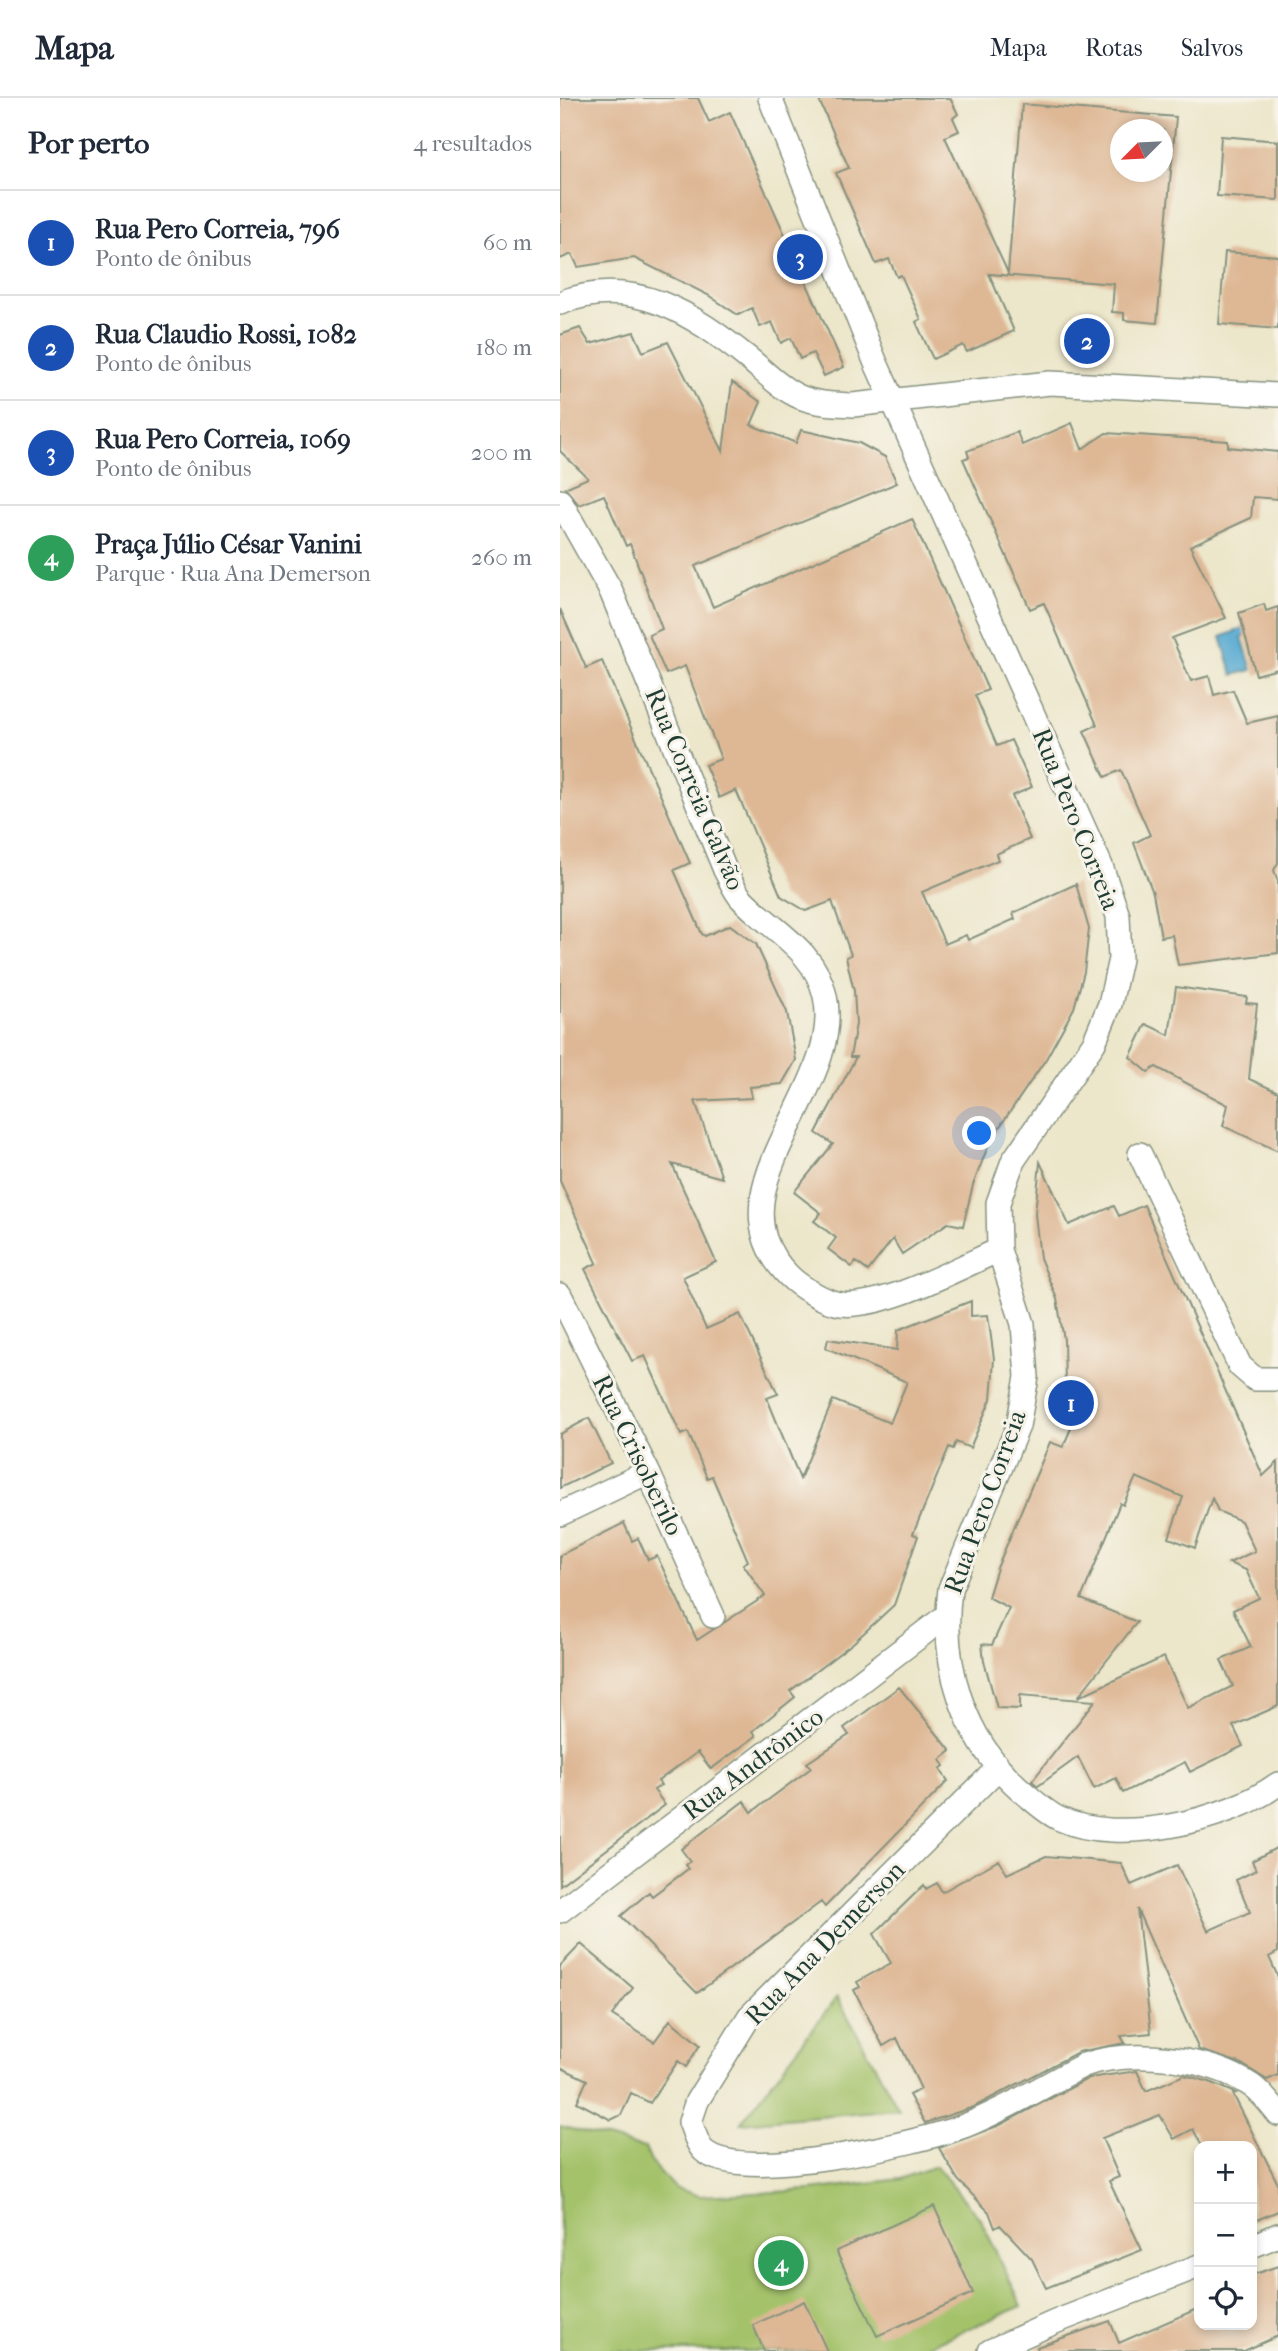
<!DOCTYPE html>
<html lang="pt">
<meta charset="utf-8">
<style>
:root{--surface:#fff;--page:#f2f2f3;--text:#1f2937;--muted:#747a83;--line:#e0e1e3;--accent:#1f6fb2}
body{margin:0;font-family:"IM FELL French Canon",serif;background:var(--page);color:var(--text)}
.controls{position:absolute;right:21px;bottom:21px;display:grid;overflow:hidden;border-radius:14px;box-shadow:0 4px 10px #0003}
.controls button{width:63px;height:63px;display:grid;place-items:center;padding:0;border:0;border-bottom:2px solid var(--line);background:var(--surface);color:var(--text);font:35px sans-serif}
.compass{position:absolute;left:550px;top:21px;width:63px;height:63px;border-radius:50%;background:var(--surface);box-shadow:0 4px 10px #0003;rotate:246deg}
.you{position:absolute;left:420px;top:1036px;width:24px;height:24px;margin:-18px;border:5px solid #fff;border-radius:50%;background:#1a73e8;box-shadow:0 0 0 10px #1a73e833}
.badge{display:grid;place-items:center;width:46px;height:46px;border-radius:50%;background:var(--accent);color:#fff;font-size:23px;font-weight:700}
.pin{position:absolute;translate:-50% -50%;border:4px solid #fff;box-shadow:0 2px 7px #0006}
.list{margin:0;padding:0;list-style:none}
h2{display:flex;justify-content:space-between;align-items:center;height:91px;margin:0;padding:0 28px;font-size:30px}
h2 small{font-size:23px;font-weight:400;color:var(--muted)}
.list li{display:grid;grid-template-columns:46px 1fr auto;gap:21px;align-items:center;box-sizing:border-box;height:105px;padding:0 28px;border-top:2px solid var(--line)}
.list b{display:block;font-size:26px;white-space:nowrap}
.list p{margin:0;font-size:23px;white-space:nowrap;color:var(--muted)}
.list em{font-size:23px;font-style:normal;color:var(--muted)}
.icon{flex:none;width:38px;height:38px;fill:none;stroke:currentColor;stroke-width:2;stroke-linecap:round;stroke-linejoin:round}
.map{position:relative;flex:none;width:718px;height:2253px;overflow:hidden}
header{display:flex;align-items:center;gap:42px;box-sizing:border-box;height:98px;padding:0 35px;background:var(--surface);border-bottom:2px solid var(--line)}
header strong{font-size:33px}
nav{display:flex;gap:38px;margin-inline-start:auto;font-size:24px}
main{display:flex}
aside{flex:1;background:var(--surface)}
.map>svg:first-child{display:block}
.green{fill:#a4c26a;stroke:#62804f;stroke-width:2}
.water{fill:#55a9d1;stroke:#3a7382;stroke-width:2}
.building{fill:#deb895;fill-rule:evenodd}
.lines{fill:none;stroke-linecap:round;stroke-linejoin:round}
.street-casing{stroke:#86927f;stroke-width:26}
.street{stroke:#fff;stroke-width:23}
.labels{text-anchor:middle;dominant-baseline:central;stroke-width:6;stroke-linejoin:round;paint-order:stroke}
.street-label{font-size:26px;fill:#1f3d34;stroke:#f7f3e8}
</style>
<header>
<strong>Mapa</strong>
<nav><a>Mapa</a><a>Rotas</a><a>Salvos</a></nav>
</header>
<main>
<aside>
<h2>Por perto<small>4 resultados</small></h2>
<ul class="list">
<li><span class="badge" style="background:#1a4fb4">1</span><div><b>Rua Pero Correia, 796</b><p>Ponto de ônibus</p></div><em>60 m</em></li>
<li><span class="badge" style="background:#1a4fb4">2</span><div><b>Rua Claudio Rossi, 1082</b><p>Ponto de ônibus</p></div><em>180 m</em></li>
<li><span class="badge" style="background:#1a4fb4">3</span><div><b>Rua Pero Correia, 1069</b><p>Ponto de ônibus</p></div><em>200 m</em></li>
<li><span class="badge" style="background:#2e9e5b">4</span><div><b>Praça Júlio César Vanini</b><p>Parque · Rua Ana Demerson</p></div><em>260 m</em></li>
</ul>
</aside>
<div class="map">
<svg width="718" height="2253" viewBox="0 0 718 2253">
<rect width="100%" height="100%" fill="#f7f3e8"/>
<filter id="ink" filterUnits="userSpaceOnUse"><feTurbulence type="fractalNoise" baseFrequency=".0143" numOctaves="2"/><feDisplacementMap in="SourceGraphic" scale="14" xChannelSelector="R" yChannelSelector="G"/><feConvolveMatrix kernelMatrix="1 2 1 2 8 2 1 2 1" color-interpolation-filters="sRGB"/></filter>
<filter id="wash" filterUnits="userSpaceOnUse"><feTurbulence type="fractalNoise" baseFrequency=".00686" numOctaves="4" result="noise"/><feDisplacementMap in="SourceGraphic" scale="28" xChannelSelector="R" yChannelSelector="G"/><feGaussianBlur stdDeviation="1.57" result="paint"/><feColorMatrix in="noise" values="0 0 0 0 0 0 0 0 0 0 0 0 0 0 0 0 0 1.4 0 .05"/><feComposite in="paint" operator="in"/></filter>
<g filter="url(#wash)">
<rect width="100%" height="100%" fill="#ece6ca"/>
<path class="green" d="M277,1899l62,112 -158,14z
M0,2028l85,22 6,14 24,26 25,8 111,-6 89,-11 36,-13 45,54 41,86 -106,45h-356z"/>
<path class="water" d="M688,528l3,8 -9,3 10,33 -19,5 -12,-38z"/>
<g id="blocks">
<path class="building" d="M0,0h138l11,24 21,-10 114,255 -20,9 -11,-23 -13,6 -9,-21 -10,5 -9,-21 -12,5 -8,-19 -14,7 -30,-20 -74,-37 -56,9 -6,-13 -12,5z
M258,0h132l8,16 -5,4 6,13 -14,6 63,136 14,-169 154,13 -19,206 -33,-3v-7l-12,-1 2,-28 -125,-10 25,57 -47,21 -4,-7 -30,14 -17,-37 5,-3 -20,-44 -4,2 -8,-18 -13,5 -40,-91 13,-5zM561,32h42v42h-42z
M661,38l57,5v59l-61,-4z
M665,154l53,4v73l-59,-5z
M20,230l10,16 44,-12 9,20 25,-10 55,109 9,-69 29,20 -10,23 45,18 5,-13 58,13 26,14 12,26 -202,83 18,41 199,-88 76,171 -13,5 22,51 14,-6 21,47 -20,9 18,43 -34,15 2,6 -76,32 23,52 21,-9 2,5 47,-21 -2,-6 63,-29 13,45 -5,43 -10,36 -28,51 -56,82 -17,44 -10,41 -15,-3 -46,31 -9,-15 -25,32 -12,-9 -4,5 -24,-18 8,-11 -22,-17 7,-8 -27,-21 39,-48 -17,-11 40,-76h-6l6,-33 -2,-33 -8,-34 5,-2 -19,-54 -26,10 -25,-15 -45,-106 -17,8 -14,-33 16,-6 -36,-93 -19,8 -17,-39 13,-6 -32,-85 -4,2 -22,-51 -25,10 -14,-17 23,-10 -28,-27v-116z
M512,325l10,26 24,-16 122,8v6l50,5v47l-25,-2 -2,21 -61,28 36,72 -54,20 19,43 18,-5 5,19 19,-5 14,33 31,-7v147l-4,7 4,12v71l-100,12 -6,-30 -11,2 -8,-44 -19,-50 16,-8 -29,-65 -16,7 -21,-46 13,-6 -53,-122 -14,6 -67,-150 6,-2 -2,-6 50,-19 5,13z
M704,506l2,7 12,-4v62l-22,6 -17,-62z
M0,511l26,59 16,-7 88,202 -16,7 28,64 3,2 25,-11 26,19 31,68 9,48 -14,24 -32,3 2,11 -57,3 27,77 -50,-14 44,98 -33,15 23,52 34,-15 38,80 -11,4 33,81 33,-79 57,23 17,-41 -81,-34 2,-9 69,11 1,-20 73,-29v15l17,-1 6,44 -3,40 -21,49 -14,-6 -3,7 -4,-2 -36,87 5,2 -24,69 -41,38 -63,48 5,6 -42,34 3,5 -45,33 -13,-17 -40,29 3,4 -7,5 11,15 -105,80v-330l64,-32 8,18 6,-3 10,22 9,-4 40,84 68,-44 -22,-32 5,-3 -36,-85 -5,2 -19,-46 -7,3 -36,-79 -13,5 -47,-92 12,-6 -37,-82z
M616,889l71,10 -1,6 11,1 -8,75 29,13v59l-55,-25 5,-21 -72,-38 -8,5 -18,-15 16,-33 23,11z
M480,1064l29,63 45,-19 5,10 25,-11 119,271 15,-14v244l-45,20 10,20 -53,26 -5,-10 -62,31 -7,-15 -22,11 -16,-32 -40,29 -6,-5 63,-80 -75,-6v14l-23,-1 -13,-47 -2,-17 10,1 17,-37 -21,-11 9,-29 53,-126 13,5 24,-56 -22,-6 -1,-45 -7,-41 -17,-41 -5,-44zM576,1379l47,20 -14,41 26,10 17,-50 6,13 23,10 14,30 -26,12 17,7 13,28 -26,12 18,37 -30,13 12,26 -45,22 -24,-51 -86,40 59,-75 -56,-23 39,-96 3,2z
M29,1320l22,45 -51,25v-54z
M339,1589l52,64 -11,9 4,6 -4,3 8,12 -123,126 -4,-5 -124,91 -76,-77 28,-24 3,4 36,-27 -3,-4 5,-4 -9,-12 63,-48 8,11 59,-44 -4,-5 42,-28 -5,-7z
M718,1749v105l-9,5 9,20v98l-11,5 -27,-17 -41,-13 -62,-141 14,124 -30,3 4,7 -47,9 -104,55 -49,16 -16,-28 12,-6 -24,-51 -14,8 -29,-56 6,-3 -3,-5 34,-19 -17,-29 50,-49 2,4 11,-6 5,9 57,-32 8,14 39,-18 75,7 10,22 46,-20 31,66 42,-19 -14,-32 20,-10 -4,-9z
M21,1846l52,44 -21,27 42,27 16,-22 30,25 -14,22 -8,-6 -28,42 -19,-10 -10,22 -10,5 -34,-18 10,-22 -27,-13v-101z
M577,1973l9,20 38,-16 26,7 26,11 -3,1 45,90v27l-26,11v-76h-50l-9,-17 -19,10 -14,-24 -58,23 17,39 -10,4 33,69 -96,38 -14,-29 -32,-34 -5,3 -6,-16 -31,-32 -19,-32 61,-23 89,-47z
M374,2108l39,87 -96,43 -41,-85z
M718,2168v70l-34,15h-206l-1,-4 73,-26 9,22 80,-35v17h53v-50z
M244,2203l23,50h-63l-11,-26z"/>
</g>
</g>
<g filter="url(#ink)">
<use href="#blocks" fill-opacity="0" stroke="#86927f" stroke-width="2"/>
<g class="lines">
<defs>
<path id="street" d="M210,0l105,263 226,505 17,50 2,43 -10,45 -16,39 -81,118 -15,42 1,47 24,74 4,53 -9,49 -68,163c-10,76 14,151 71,201 12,10 25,23 39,29 59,27 167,2 218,-35
M0,205c73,-29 133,11 189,56 16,13 32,30 51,38 17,7 36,7 53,8l197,-22 228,12
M0,403l51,90 114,279c5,9 9,20 16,28 30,32 74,51 84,98 21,94 -122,195 -36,280 11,11 36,26 51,28 44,5 118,-36 159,-54
M580,1056l100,212 15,13h23
M0,1197l88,177 65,144
M0,1416l88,-42
M437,1671l-248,248 -52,84 -7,21c4,9 7,23 14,29 37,33 215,-8 260,-25 41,-16 81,-41 120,-61 47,-16 126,-8 168,21 10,7 18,18 26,28
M0,1813l386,-295
M692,2148l26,-11
M430,2253l65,-29 144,-56"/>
</defs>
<use href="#street" class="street-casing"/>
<use href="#street" class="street"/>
</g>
</g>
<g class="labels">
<g class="street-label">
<text transform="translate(135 691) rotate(67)">Rua Correia Galvão</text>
<text transform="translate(516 721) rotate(68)">Rua Pero Correia</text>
<text transform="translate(78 1357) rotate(64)">Rua Crisoberilo</text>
<text transform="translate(425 1404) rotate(-70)">Rua Pero Correia</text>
<text transform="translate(193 1666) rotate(-37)">Rua Andrônico</text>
<text transform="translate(265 1845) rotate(-46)">Rua Ana Demerson</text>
</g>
</g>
</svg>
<div class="controls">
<button>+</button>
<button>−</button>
<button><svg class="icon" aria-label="locate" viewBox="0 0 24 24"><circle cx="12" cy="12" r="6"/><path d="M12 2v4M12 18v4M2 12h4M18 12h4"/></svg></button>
</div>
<svg class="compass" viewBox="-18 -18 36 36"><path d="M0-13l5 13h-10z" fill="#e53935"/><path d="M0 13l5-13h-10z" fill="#747a83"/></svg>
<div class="you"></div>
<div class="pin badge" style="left:511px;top:1305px;background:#1a4fb4">1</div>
<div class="pin badge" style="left:527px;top:243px;background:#1a4fb4">2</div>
<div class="pin badge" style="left:240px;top:159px;background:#1a4fb4">3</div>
<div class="pin badge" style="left:221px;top:2165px;background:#2e9e5b">4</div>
</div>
</main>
